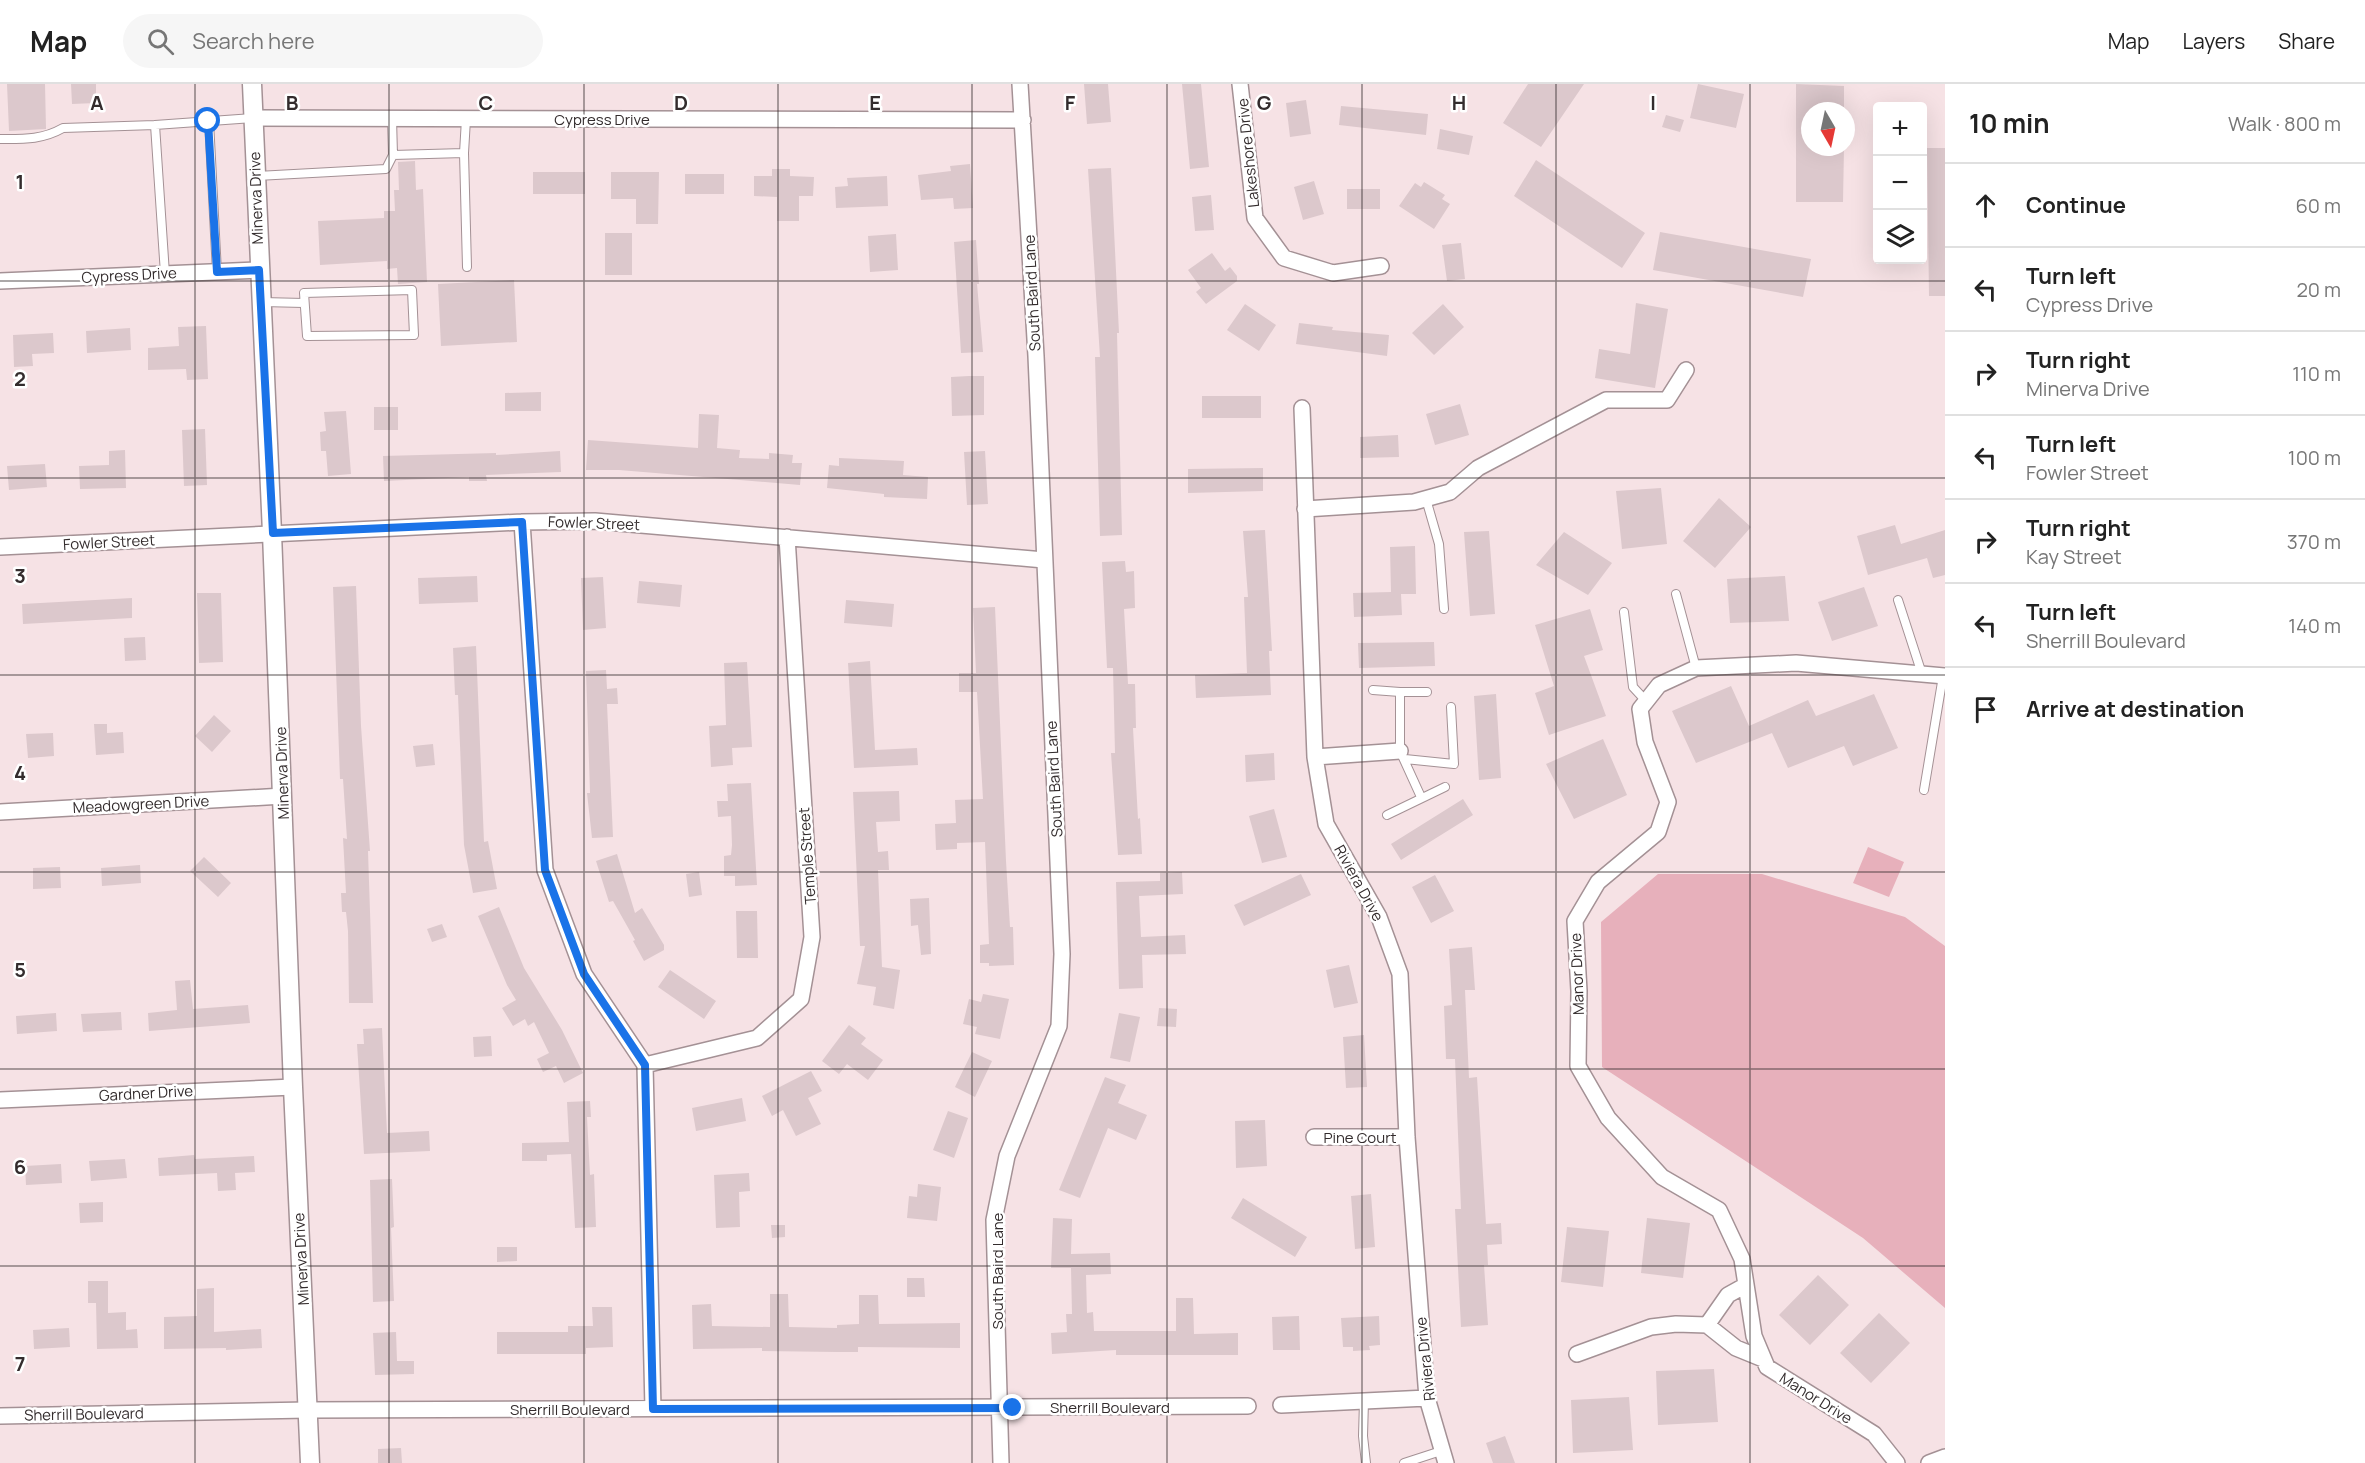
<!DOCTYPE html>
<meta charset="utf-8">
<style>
:root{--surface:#fff;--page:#f6f6f6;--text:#222;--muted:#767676;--line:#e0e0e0}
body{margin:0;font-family:Manrope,sans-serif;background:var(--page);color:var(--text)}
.controls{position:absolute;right:18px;top:18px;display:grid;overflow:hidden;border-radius:6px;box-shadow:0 6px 24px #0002}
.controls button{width:54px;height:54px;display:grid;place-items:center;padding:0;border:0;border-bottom:2px solid var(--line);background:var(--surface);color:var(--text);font:30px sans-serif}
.compass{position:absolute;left:1801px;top:18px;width:54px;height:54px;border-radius:50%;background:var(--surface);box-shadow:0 6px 24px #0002;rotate:171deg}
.stop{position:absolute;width:18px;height:18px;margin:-14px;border:4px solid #1a73e8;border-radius:50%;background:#fff}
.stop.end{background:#1a73e8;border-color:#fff;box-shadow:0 2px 6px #0008}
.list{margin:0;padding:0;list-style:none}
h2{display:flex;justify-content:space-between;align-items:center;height:78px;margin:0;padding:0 24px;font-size:26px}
h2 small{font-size:20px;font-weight:400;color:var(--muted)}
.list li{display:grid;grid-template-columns:39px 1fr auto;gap:18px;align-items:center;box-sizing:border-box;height:84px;padding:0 24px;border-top:2px solid var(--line)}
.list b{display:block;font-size:22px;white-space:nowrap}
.list p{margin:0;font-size:20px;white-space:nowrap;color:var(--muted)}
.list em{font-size:20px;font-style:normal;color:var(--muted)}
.icon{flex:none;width:33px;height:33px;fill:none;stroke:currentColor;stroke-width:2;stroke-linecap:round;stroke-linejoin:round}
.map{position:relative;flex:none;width:1945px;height:1379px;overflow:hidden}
header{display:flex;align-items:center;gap:36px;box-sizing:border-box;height:84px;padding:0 30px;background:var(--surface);border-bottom:2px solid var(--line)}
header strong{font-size:28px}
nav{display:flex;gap:33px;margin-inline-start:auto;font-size:21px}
.search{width:420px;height:54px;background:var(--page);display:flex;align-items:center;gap:15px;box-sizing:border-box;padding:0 21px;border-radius:33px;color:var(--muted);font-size:22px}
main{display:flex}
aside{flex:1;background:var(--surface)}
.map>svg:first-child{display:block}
.green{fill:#e7b0bb}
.building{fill:#dcc8cc}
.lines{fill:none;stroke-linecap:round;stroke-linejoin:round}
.service-casing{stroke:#a49195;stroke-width:10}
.minor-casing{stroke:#a49195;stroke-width:18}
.tertiary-casing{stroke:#a49195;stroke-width:21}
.service{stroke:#fff;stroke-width:8}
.minor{stroke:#fff;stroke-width:15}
.tertiary{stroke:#fff;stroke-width:18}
.route{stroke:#1a73e8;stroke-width:8}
.grid{fill:none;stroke:#332c2d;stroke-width:1.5;stroke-opacity:0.55}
.labels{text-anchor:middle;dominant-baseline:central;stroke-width:5;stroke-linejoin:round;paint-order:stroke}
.street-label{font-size:15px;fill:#332c2d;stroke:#fff}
.grid-label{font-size:20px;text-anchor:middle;font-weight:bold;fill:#332c2d;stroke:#fff;stroke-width:5;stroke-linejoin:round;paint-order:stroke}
</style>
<header>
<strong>Map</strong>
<div class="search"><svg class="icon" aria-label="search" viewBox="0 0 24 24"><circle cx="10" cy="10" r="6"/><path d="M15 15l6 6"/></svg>Search here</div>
<nav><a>Map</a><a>Layers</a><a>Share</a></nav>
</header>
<main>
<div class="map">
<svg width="1945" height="1379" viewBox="0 0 1945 1379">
<rect width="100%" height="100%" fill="#f6e2e5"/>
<path class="green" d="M1868,763l36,15 -15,35 -36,-14z
M1658,790h104l143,43 40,29v362l-82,-70 -261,-171 -1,-145z"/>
<path class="building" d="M7,0h38l1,45 -37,2z
M71,0h25v19l-24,1z
M1084,0h24l3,38 -24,2z
M1182,0h19l8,83 -19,2z
M1528,0h56l-43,63 -38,-24z
M1698,0l46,10 -8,34 -46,-10z
M1796,0l48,2v25h-34v36h34l-1,55h-47z
M1306,16l5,34 -21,3 -4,-34z
M1341,22l87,8 -2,21 -87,-10z
M1666,31l18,5 -4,12 -18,-5z
M1440,45l33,7 -4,19 -32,-6z
M1927,64h18v148h-16z
M1536,76l109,73 -23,35 -108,-72z
M415,77l1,29 7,-1 4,93 -29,2 -1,-16 -10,1v-8l-67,4 -2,-44 66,-3v-7h11l-1,-21h5l-1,-28z
M970,80l3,44 -19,1 -1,-11 -32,2 -3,-25 33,-4 -1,-5z
M1111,84l8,165h-2l5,202 -22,1 -5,-179h5l-12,-188z
M772,85h18v7l24,1 -1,19h-14v25h-22v-24l-23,-1v-20h18z
M533,88h52v22h-52z
M611,88h48l-1,52h-22v-25h-25z
M685,90h39v20h-39z
M887,92l1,30 -52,2 -1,-21 13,-1 -1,-8z
M1314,97l10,33 -21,6 -9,-33z
M1424,98l21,13 -3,4 8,5 -16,25 -35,-23 16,-23 6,4z
M1347,105h33v20h-33z
M1211,111l3,35 -19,1 -3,-34z
M1660,148l151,27 -8,38 -150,-27z
M605,149h27v42h-27z
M896,150l2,36 -28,2 -2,-36z
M976,156l3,44h-2l6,68 -22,1 -7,-111z
M1461,159l4,36 -18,2 -5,-36z
M1212,169l13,18 5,-4 7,9v5l-31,23 -10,-12 5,-4 -13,-18z
M514,196l3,62 -76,4 -3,-62z
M1636,219l32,6 -13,79 -60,-10 4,-29 31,5z
M1245,220l31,21 -17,26 -32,-21z
M1443,220l21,23 -30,28 -22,-22z
M1299,239l34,4 -1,3 57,5 -2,21 -91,-12z
M206,242l2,53 -21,1 -1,-11 -38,1v-22l31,-2 -1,-19z
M130,244l1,22 -44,3 -1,-22z
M53,249l1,20 -22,1 1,12 -19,1 -1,-32z
M969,292h15v39l-32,1 -1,-39z
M541,308v19h-36v-18z
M1202,312h59v22h-59z
M1460,320l9,31 -34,10 -9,-31z
M374,323h24v23h-24z
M346,327l5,63 -23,2 -2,-25h-5l-1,-19 6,-1 -2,-19z
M699,330l20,1 -2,33 23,2 -1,8 30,1v-6l24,2 -1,8h10l-2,22 -181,-15h-33l2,-30 110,8z
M205,345l2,56 -23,1 -2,-56z
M1398,351l1,22 -39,1v-21z
M125,366l1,38 -46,1 -1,-23 30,-1v-14z
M560,367l1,21 -75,3 1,6h-18v-4l-85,4 -1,-25 113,-3v2z
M985,367l3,53 -21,1 -3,-53z
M839,374l65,3 -1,14 25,2 -1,22 -43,-2v-3l-57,-6 2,-23 10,1z
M45,380l2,23 -38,3 -2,-24z
M1263,384v23l-75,2v-24z
M1661,404l6,56 -45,5 -6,-58z
M1719,414l32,29 -36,41 -32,-27z
M1895,441l6,19 44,-14v45l-12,3 -6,-20 -59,17 -11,-39z
M1265,446l7,121h-3l2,44 -75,3 -1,-23 52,-2 -3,-76h4l-5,-66z
M1489,447l6,83 -25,2 -6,-84z
M1564,448l48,31 -24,32 -52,-30z
M1415,462l1,48h-15l1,21 -48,2 -1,-24 38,-1 -1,-45z
M1125,477l1,11 8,-1 1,37 -11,1 4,75h7l1,44h-3l5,91 2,-1 2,36 -24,1 -7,-102h4l-2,-85h-6l-5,-106z
M477,492l1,26 -59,2 -1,-26z
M1785,492l4,45 -59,2 -3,-44z
M603,493l3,51 -23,2 -2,-52z
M639,497l43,4 -2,22 -43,-4z
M356,502l5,140 9,125h-2l5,152h-24l-1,-72 -2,-19h-4l-1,-19h5l-3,-55 4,1 -4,-60h-3l-7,-192z
M1864,503l14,39 -46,15 -14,-39z
M197,509h24l2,69 -24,1z
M132,514v20l-109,6 -1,-20z
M846,516l48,4 -2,23 -48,-4z
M995,523l11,254 4,66h3l1,38 -25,1v-3h-9v-18l9,-1 -4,-102 -28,1v6l-21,1 -1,-26 21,-1 -1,-23 28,-1 -6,-107h-18v-19h17l-3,-65z
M1590,525l13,41 -19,6 22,60 -57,19 -14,-42 19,-7 -19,-61z
M145,553l1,23 -21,1 -1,-23z
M1434,558l1,24 -76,2 -1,-25z
M476,562l8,196 4,-1 9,48 -24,4 -9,-48 -6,-150h-3l-2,-47z
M870,577l5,89 42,-2 1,17 -64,3 -6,-105z
M747,578l5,85 -20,1 1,17 -22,2 -2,-41 17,-1 -2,-62z
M606,586l1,19 10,-1 1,16h-11l6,133 -21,1 -5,-45h3l-4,-122z
M1731,602l18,40 59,-26 8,16 58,-22 24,54 -45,18 -9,-20 -56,22 -16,-35 -76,30 -24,-52z
M1496,610l5,84 -22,2 -5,-84z
M214,631l17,16 -19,21 -17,-16z
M94,640h13v9l16,-1 1,21 -28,2z
M53,649l1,23 -26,2 -2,-24z
M1603,655l24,56 -53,24 -28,-55z
M433,660l2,21 -19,2 -3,-21z
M1274,669l1,27 -29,2 -1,-27z
M751,699l6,102 -22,1v-10h-11v-20l7,-1 1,-10 -1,-29 -13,1 -1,-16h11l-1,-17z
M899,707l1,30 -24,1 2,30 10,-1 1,19h-11l4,97 18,3 -6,39 -21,-4 3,-18 -19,-3 8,-38h-5l-7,-154z
M1463,715l10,16 -72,45 -10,-16z
M1274,725l13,48 -25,6 -13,-47z
M617,770l18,59 7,-5 22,37v5l-20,11 -11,-20 2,-1 -22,-39 -4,1 -13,-41z
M204,773l27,26 -13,14 -28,-26z
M140,781l1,18 -39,3 -1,-18z
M60,783l1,21 -28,1v-21z
M699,788l3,23 -13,2 -3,-23z
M1182,788l1,22 -44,2 2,41 44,-2 1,19 -44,1 1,33 -24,1 -3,-107 44,-1v-8z
M1301,790l10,21 -67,31 -10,-21z
M1435,791l19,36 -23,12 -19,-36z
M929,814l2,56 -10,1 -3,-30 -7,1 -1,-27z
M499,823l25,61 38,62 21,43 -19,10 -8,-17 -13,6 -6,-13 12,-6 -15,-31 -6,4 -3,-7 -12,7 -11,-18 14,-8 -9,-15 -29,-69z
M736,827h21l1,47h-21z
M442,840l5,13 -15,5 -5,-13z
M1472,863l3,43h-10l4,88 8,-1 9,147 15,-1 1,21 -15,1 1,20h-4l4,60 -27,2 -6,-118h6l-6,-150h-9l-2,-53 8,-1 -3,-56z
M1349,881l9,38 -24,5 -8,-38z
M670,886l46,31 -12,18 -46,-32z
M190,896l3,29 55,-4 2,18 -101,8 -1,-18 29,-3 -2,-29z
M983,910l26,5 -9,40 -25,-5 2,-7 -14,-3 6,-25 12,3z
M1159,924l18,1 -1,18 -19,-1z
M121,928l1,18 -39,2 -2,-18z
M56,929l1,18 -40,3 -1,-18z
M1119,929l21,4 -10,45 -20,-4z
M849,941l17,13 -5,6 22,16 -15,20 -21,-16 -8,10 -17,-13z
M382,944l5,105 42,-2 1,20 -66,3 -7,-110h7l-1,-15z
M1364,951l3,52 -21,1 -3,-51z
M491,952l1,20 -18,1 -1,-20z
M972,968l20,9 -17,36 -20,-10z
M811,987l11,20 -14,7 13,26 -25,12 -13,-26 -11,6 -10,-20z
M1105,993l21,8 -8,18 29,12 -11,25 -28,-12 -28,70 -21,-8z
M742,1014l4,23 -50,10 -4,-23z
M590,1017l1,16h-4l3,58 4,-1 2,53 -21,1 -4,-74 -24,1v6h-25v-18l47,-1 -2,-40z
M948,1027l20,7 -14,40 -21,-8z
M1265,1036l2,46 -31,2 -1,-47z
M194,1071l1,4 59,-3 1,16 -20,1 1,17 -18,1 -1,-18 -58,3 -1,-18z
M125,1075l2,19 -36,3 -2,-20z
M61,1080l1,19 -36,2 -1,-19z
M749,1089l1,18 -11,1 1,35 -24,1 -2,-53z
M392,1095l2,48 -3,1 3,73 -21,1 -3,-122z
M918,1100l23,3 -4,34 -30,-3 2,-22 8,1z
M1371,1110l4,53 -20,2 -4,-53z
M1243,1114l64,39 -12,20 -64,-39z
M103,1118v20l-23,1 -1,-20z
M1053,1134l19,1 -1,35 39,-1 1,21 -25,1 1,38 6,-1 1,19h82v-33h17l1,36 44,-1v22h-122v-5l-64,4 -1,-21 16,-1 -1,-18h6l-1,-46h-20z
M1647,1134l43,5 -7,55 -42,-5z
M771,1141h14v12l-13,1z
M1567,1143l42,4 -6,56 -42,-5z
M497,1163h20v14l-20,1z
M1818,1191l31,30 -39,40 -31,-30z
M907,1194h17l1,19h-18z
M88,1197h20v32l18,-1v18l11,-1 1,19 -41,1 -1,-46h-8z
M214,1204v44l47,-3 1,19 -36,2v-2l-62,1v-32l33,-1v-27z
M770,1210h18l1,33 48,1v-3l22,-1v-29h19l1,29 81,-1v25l-102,-1v5h-21l-75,-1v-3l-69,1 -1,-44 19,-1 1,22 58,1z
M592,1223h20l1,40 -27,1v6h-89v-22h71v-6h25z
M1879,1229l31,30 -39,40 -31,-30z
M1299,1232l1,34h-27l-1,-33z
M1379,1232l1,29 -11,1 1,4 -17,1v-4h-10l-2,-29z
M69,1244l1,19 -36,2 -1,-19z
M396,1248l1,29h17v13l-39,1 -2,-42z
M1714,1285l4,53 -60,3 -2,-54z
M1629,1313l4,53 -60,3 -2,-53z
M1505,1352l10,27h-22l-7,-20z
M401,1364l1,15h-24v-14z"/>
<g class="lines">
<defs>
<path id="service" d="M209,37l8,151
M0,55c23,0 42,1 63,-11l92,-3
M464,69l3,114
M393,71l71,-2 2,-34
M257,92l129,-7 7,-14 -1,-37
M165,190l-10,-149 98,-7
M412,206l2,45 -107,1 -3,-43z
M262,218l42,1
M1426,415l13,45 5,65
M1676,510l20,74
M1898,516l24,74
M1624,528l9,75 13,14
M1373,606l27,2
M1405,675l49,5 -3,-57
M1924,706l19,-114
M1421,713l-21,-46v-59h27
M1387,731l58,-28
M1364,1317l-1,35 3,27
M1404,1379l37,-12"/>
<path id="minor" d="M1240,0l15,134 29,40 49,15 48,-7
M253,34l770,2
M0,197l259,-11
M1302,324l13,349 11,67 53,93 21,57 7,163 20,261 19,65
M1305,425l109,-7 36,-10 28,-24 128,-68h61l19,-30
M522,438l23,348 39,104 61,91 8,344
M0,463l522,-25 73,-1 449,39
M1315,673l85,-6
M0,728l283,-16
M645,981l112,-27 44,-39 11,-62 -25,-400
M0,1016l293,-13
M1314,1053h93
M1707,1241l21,-30 18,-10
M1577,1270l74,-27 25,-3 31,1 29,23 27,11
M1281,1321l146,-7
M0,1332l308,-6 940,-4
M1001,1379l-7,-243 13,-64 52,-130 3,-72 -26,-598 -16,-272
M1897,1379l-23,-29 -107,-67 -13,-31 -12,-77 -23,-49 -57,-33 -54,-59 -30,-52 1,-75 -4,-70 23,-39 60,-50 10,-30 -23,-60 -5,-33 19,-24 37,-17 100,-5 149,13
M1929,1379l16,-6"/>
<path id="tertiary" d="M252,0l20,449 21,554 17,376"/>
</defs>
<use href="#service" class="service-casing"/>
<use href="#minor" class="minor-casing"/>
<use href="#tertiary" class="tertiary-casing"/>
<use href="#service" class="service"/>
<use href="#minor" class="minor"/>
<use href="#tertiary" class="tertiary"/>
</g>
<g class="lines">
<path class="route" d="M208,37l9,151 42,-2 14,263 249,-11 23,348 39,104 61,91 8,344 360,-1"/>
</g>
<path class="grid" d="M195,0v1379M389,0v1379M584,0v1379M778,0v1379M972,0v1379M1167,0v1379M1362,0v1379M1556,0v1379M1750,0v1379M0,197h1945M0,394h1945M0,591h1945M0,788h1945M0,985h1945M0,1182h1945"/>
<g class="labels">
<g class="street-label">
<text x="602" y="35">Cypress Drive</text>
<text transform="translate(1248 69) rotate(-96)">Lakeshore Drive</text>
<text transform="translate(256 114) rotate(-92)">Minerva Drive</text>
<text transform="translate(129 191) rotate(-3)">Cypress Drive</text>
<text transform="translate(1032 209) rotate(-93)">South Baird Lane</text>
<text transform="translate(594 439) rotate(2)">Fowler Street</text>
<text transform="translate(109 458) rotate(-3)">Fowler Street</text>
<text transform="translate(282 689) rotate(-92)">Minerva Drive</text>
<text transform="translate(1054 695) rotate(-93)">South Baird Lane</text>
<text transform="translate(141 720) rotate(-3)">Meadowgreen Drive</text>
<text transform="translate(807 772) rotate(-94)">Temple Street</text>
<text transform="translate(1359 799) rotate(61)">Riviera Drive</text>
<text transform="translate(1577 890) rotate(-92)">Manor Drive</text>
<text transform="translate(146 1009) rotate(-3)">Gardner Drive</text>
<text x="1360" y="1053">Pine Court</text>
<text transform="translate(301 1175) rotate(-93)">Minerva Drive</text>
<text transform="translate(997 1187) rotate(-90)">South Baird Lane</text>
<text transform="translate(1425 1275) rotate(-96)">Riviera Drive</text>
<text transform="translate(1816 1314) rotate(32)">Manor Drive</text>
<text x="1110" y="1323">Sherrill Boulevard</text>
<text x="570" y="1325">Sherrill Boulevard</text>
<text transform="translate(84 1330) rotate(-1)">Sherrill Boulevard</text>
</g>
</g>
<g class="grid-label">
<text x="97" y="26">A</text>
<text x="292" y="26">B</text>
<text x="486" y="26">C</text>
<text x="681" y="26">D</text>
<text x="875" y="26">E</text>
<text x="1070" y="26">F</text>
<text x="1264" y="26">G</text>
<text x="1459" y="26">H</text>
<text x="1653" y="26">I</text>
<text x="20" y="105">1</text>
<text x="20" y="302">2</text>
<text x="20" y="499">3</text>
<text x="20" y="696">4</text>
<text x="20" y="893">5</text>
<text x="20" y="1090">6</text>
<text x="20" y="1287">7</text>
</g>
</svg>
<div class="controls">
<button>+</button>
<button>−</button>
<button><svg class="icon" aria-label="layers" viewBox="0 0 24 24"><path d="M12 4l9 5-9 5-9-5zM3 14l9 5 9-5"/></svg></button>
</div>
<svg class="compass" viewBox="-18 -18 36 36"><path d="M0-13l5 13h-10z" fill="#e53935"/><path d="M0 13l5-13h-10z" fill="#767676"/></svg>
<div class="stop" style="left:208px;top:37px"></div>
<div class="stop end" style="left:1013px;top:1324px"></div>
</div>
<aside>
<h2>10 min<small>Walk · 800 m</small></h2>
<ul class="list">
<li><svg class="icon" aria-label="ahead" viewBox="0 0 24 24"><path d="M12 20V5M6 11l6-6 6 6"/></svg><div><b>Continue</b></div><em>60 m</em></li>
<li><svg class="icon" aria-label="left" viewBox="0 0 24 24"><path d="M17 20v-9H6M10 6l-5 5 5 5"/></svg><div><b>Turn left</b><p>Cypress Drive</p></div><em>20 m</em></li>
<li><svg class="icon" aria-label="right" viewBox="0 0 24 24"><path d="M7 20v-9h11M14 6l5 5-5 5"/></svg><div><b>Turn right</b><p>Minerva Drive</p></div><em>110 m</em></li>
<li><svg class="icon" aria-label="left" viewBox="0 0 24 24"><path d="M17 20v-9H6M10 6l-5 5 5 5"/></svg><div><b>Turn left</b><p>Fowler Street</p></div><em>100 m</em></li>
<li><svg class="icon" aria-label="right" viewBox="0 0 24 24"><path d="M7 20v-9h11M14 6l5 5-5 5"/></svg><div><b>Turn right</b><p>Kay Street</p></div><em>370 m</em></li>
<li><svg class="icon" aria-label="left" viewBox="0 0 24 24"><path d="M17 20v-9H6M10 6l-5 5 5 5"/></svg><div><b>Turn left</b><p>Sherrill Boulevard</p></div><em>140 m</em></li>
<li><svg class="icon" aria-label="arrive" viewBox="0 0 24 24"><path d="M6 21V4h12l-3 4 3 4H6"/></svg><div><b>Arrive at destination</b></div></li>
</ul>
</aside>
</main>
